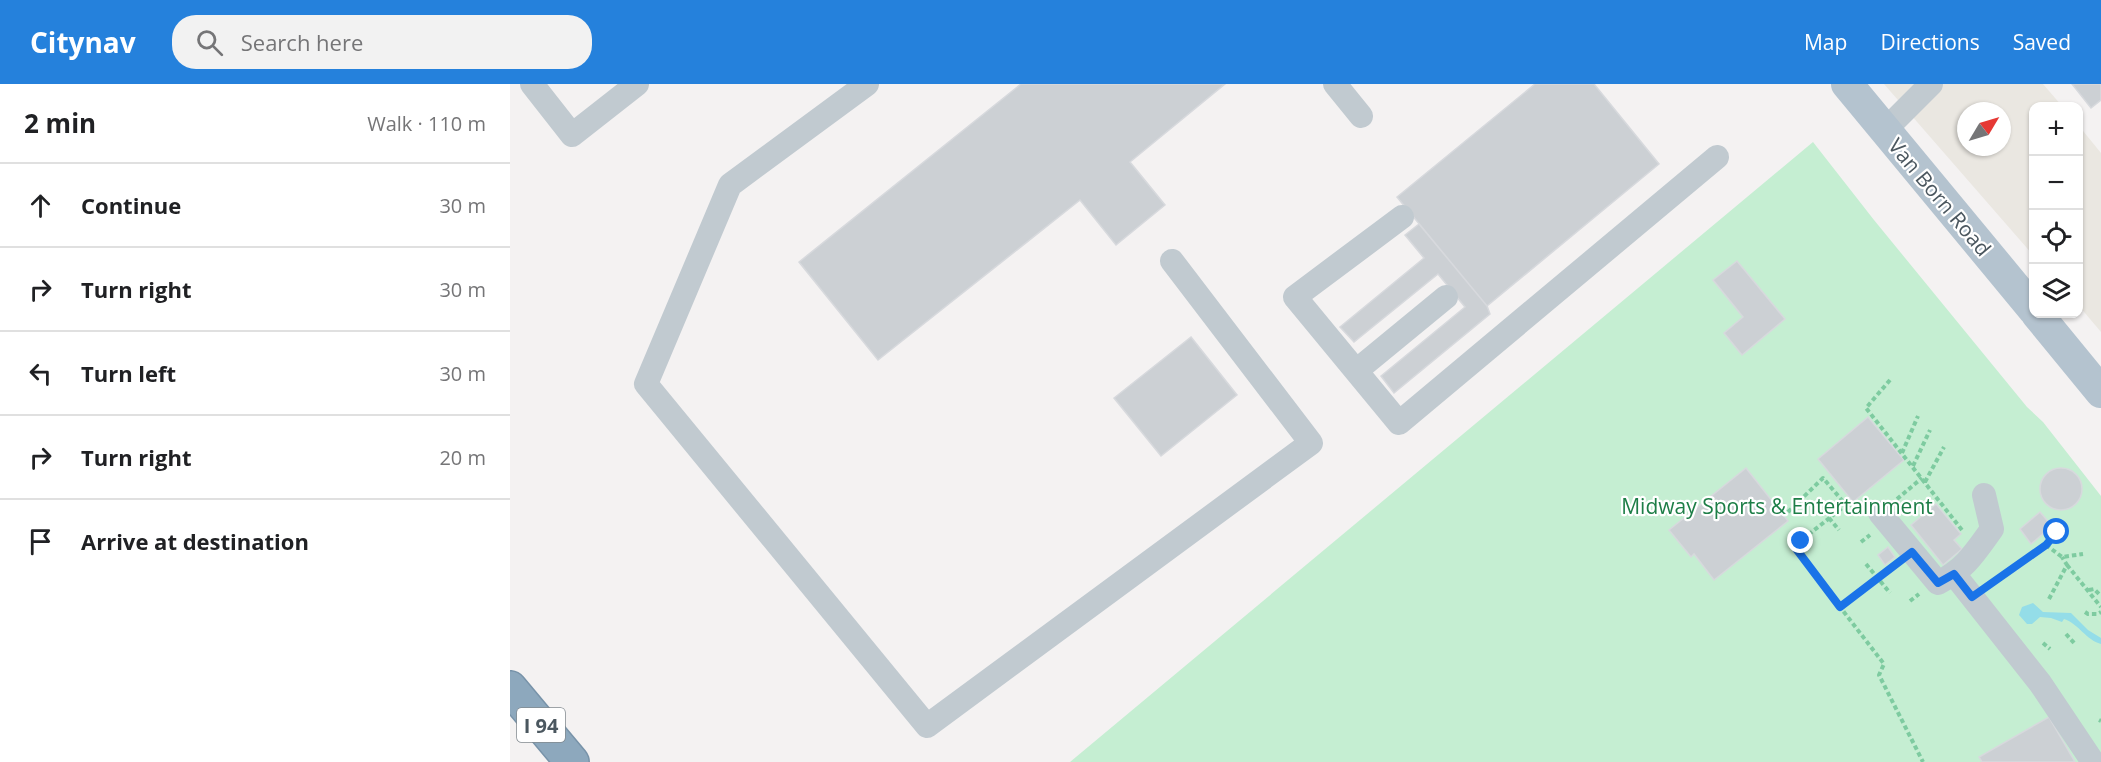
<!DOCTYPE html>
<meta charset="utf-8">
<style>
:root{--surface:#fff;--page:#f2f2f2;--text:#202124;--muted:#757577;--line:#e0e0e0;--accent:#2581dc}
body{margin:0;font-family:"Open Sans",sans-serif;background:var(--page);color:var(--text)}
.controls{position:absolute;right:18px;top:18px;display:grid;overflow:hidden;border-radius:12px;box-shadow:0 2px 4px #0004}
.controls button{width:54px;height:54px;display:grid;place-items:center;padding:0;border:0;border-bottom:2px solid var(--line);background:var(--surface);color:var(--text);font:30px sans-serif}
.compass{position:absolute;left:1447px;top:18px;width:54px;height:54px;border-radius:50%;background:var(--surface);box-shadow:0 2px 4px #0004;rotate:52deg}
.stop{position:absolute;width:18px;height:18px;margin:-14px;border:4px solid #1a73e8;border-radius:50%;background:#fff}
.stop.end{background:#1a73e8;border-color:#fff;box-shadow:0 2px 6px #0008}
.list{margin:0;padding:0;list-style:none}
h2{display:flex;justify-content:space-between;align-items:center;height:78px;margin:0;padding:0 24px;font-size:26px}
h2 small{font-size:20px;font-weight:400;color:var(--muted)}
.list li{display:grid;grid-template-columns:39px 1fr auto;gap:18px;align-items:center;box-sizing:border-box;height:84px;padding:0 24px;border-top:2px solid var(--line)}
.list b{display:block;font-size:22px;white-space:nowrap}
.list em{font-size:20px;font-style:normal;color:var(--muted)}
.icon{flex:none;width:33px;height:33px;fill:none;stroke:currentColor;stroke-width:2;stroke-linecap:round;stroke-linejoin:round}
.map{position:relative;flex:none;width:1591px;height:678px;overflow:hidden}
header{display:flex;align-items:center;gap:36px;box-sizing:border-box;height:84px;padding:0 30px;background:var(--accent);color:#fff}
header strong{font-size:28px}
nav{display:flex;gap:33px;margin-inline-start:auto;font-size:21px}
.search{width:420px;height:54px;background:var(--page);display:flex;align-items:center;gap:15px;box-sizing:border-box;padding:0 21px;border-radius:24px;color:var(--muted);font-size:22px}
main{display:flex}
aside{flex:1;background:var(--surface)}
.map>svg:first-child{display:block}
.commercial{fill:#eae7e1;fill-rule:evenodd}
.green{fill:#c5eed2}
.water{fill:#94dde8}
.building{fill:#ccd0d4;stroke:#d7d9dd;stroke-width:1.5}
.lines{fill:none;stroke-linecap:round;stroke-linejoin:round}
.highway-casing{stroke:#7893a9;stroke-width:36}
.path{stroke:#7ecba0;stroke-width:4;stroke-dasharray:4.5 3;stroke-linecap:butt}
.minor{stroke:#c1cad0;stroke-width:24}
.major{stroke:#b4c3cf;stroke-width:32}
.highway{stroke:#8da8bd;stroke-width:33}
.route{stroke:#1a73e8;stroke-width:8}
.labels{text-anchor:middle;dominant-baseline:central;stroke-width:4.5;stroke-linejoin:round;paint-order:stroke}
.shield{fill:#fff;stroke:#81898f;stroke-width:1.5}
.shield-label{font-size:20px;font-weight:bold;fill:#4b575f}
.street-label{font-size:21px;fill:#4b575f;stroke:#fff}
.park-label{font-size:21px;fill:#1d7e47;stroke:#fff}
</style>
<header>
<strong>Citynav</strong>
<div class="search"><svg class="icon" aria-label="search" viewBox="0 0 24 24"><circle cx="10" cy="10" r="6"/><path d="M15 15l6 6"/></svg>Search here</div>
<nav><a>Map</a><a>Directions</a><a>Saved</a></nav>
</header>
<main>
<aside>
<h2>2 min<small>Walk · 110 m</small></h2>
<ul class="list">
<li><svg class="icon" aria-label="ahead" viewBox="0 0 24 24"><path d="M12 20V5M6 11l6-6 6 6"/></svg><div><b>Continue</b></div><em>30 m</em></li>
<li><svg class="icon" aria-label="right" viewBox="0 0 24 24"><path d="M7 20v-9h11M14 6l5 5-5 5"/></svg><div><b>Turn right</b></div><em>30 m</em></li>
<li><svg class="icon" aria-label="left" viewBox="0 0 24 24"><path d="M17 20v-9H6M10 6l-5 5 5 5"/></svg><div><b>Turn left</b></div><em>30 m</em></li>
<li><svg class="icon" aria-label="right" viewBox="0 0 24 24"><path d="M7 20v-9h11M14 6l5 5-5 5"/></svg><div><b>Turn right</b></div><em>20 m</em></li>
<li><svg class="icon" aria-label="arrive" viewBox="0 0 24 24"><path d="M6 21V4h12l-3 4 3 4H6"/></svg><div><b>Arrive at destination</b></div></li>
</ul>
</aside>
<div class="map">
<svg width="1591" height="678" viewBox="0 0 1591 678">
<rect width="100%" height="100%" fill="#f4f2f2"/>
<path class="commercial" d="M1374,0h159l19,22h-28l-1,149zM1456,27h36v36h-36z
M1569,42l22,27v179l-22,-26z"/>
<path class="green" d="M1303,58l61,78 153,187 16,15 58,74v266h-1031z"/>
<path class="water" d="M1523,519l10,9 28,1 17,17 13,8v6c-15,-4 -22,-20 -37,-25l-2,3 -11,-4 -11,-1 -8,7h-5l-8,-9 3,-8z"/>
<path class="building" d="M511,0h204l-95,78 35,43 -49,40 -36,-45 -202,160 -79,-98z
M1025,0h59l65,80 -172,142 -90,-109z
M1562,0h29v16l-10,8z
M909,140l68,82 3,8 -96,79 -13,-17 84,-69 -27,-33 -84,68 -14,-15 84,-69 -19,-23z
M1227,177l48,58 -43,36 -18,-22 19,-16 -30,-37z
M681,253l46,58 -76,61 -47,-58z
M1358,333l36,43 -51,42 -35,-43z
M1236,384l42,53 -74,59 -20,-26 -3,3 -22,-27z
M1530 405a21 21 0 1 1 42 0a21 21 0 1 1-42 0Z
M1426,420l25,30 -7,6 8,9 -19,16 -32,-40z
M1530,428l12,14 -21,18 -11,-15z
M1378,463l7,10 -10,8 -7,-10z
M1539,633l26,45h-93l-3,-5z"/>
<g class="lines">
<defs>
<path id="highway" d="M0,604l62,74"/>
</defs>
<use href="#highway" class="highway-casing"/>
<path class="path" d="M1380,296l-24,28 96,122
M1392,369l16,-37
M1403,382l17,-36
M1415,398l19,-35
M1387,415l25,-21
M1336,421l15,-1
M1278,428l35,-34 23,27 -52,41 46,61
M1319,434l10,12
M1351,458l9,-7
M1536,461l16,12 21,-3
M1356,480l24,29
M1385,481l-55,42 44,57 -5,11 44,87
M1557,481l34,42
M1480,501l56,-40 11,-13
M1579,506l5,-1 7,7
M1539,515l18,-34 -5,-8
M1400,517l9,-7
M1575,528l3,2h9l4,-2
M1556,550l9,10
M1533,559l7,6
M1589,636l2,1"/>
<path class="minor" d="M22,0l40,51 65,-51
M357,0l-137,101 -84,199 281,342 384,-283 -139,-182
M825,0l26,32
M1375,46l46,-46
M892,133l-107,80 104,126 318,-266
M846,287l90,-74
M1370,429l58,70c28,-15 36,-29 54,-54l-8,-34
M1444,490l86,109 53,79"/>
<path class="major" d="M1337,0l187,226
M1527,230l64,78"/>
<use href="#highway" class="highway"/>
</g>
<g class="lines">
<path class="route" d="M1291,457l-7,5 46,61 72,-55 26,31 16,-9 18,23 74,-52 11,-13"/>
</g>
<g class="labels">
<rect class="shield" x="7" y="624" width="48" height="34" rx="4.5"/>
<g class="shield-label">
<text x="31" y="641">I 94</text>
</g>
<g class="street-label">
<text transform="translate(1430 113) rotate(50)">Van Born Road</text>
</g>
<g class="park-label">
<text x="1267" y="422">Midway Sports &amp; Entertainment</text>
</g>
</g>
</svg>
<div class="controls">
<button>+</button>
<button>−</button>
<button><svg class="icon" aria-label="locate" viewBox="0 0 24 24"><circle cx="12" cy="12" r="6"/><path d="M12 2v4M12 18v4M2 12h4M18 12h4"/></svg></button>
<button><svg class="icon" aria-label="layers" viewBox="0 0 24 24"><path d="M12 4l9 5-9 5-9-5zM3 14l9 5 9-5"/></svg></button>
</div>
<svg class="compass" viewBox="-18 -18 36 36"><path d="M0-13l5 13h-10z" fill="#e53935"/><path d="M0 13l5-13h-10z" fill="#757577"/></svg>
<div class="stop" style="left:1547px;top:448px"></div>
<div class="stop end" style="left:1291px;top:457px"></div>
</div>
</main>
